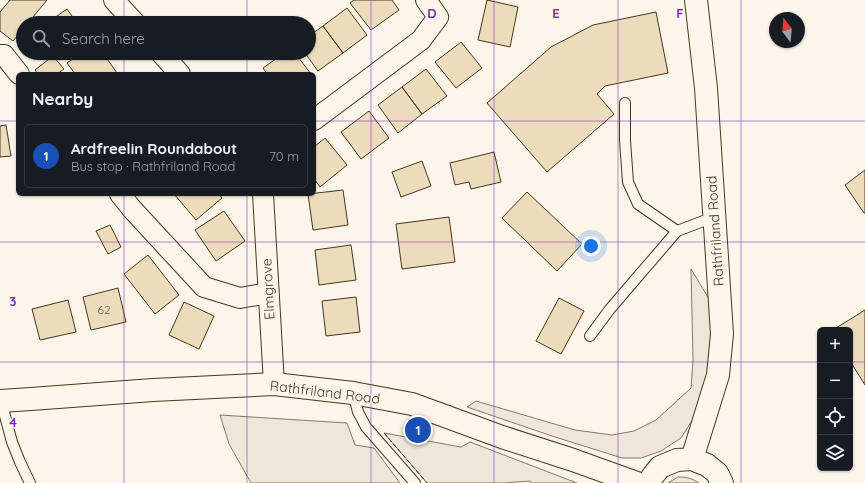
<!DOCTYPE html>
<meta charset="utf-8">
<style>
:root{--surface:#171b24;--page:#242831;--text:#f1f3f6;--muted:#9ea1a6;--line:#363941;--accent:#c62828}
body{margin:0;font-family:Quicksand,sans-serif;background:var(--page);color:var(--text)}
.controls{position:absolute;right:12px;bottom:12px;display:grid;overflow:hidden;border-radius:6px;box-shadow:0 1px 3px #0004}
.controls button{width:36px;height:36px;display:grid;place-items:center;padding:0;border:0;border-bottom:1px solid var(--line);background:var(--surface);color:var(--text);font:20px sans-serif}
.compass{position:absolute;left:769px;top:12px;width:36px;height:36px;border-radius:50%;background:var(--surface);box-shadow:0 1px 3px #0004;rotate:344deg}
.you{position:absolute;left:591px;top:246px;width:14px;height:14px;margin:-10px;border:3px solid #fff;border-radius:50%;background:#1a73e8;box-shadow:0 0 0 6px #1a73e833}
.badge{display:grid;place-items:center;width:26px;height:26px;border-radius:50%;background:var(--accent);color:#fff;font-size:13px;font-weight:700}
.pin{position:absolute;translate:-50% -50%;border:2px solid #fff;box-shadow:0 1px 4px #0006}
.list{margin:0;padding:0;list-style:none}
h2{display:flex;justify-content:space-between;align-items:center;height:52px;margin:0;padding:0 16px;font-size:17px}
h2 small{font-size:13px;font-weight:400;color:var(--muted)}
.list li{display:grid;grid-template-columns:26px 1fr auto;gap:12px;align-items:center;box-sizing:border-box;height:64px;margin:0 8px 8px;padding:0 8px;border:1px solid var(--line);border-radius:6px}
.list b{display:block;font-size:15px;white-space:nowrap}
.list p{margin:0;font-size:13px;white-space:nowrap;color:var(--muted)}
.list em{font-size:13px;font-style:normal;color:var(--muted)}
.icon{flex:none;width:22px;height:22px;fill:none;stroke:currentColor;stroke-width:2;stroke-linecap:round;stroke-linejoin:round}
.map{position:relative;flex:none;width:865px;height:483px;overflow:hidden}
.search{position:absolute;background:var(--surface);box-shadow:0 1px 3px #0004;left:16px;top:16px;width:300px;height:44px;display:flex;align-items:center;gap:10px;box-sizing:border-box;padding:0 14px;border-radius:22px;color:var(--muted);font-size:15px}
.panel{position:absolute;background:var(--surface);box-shadow:0 1px 3px #0004;left:16px;top:72px;width:300px;height:124px;border-radius:6px}
.map>svg:first-child{display:block}
.green{fill:#ede6d9;stroke:#887966}
.building{fill:#ecdcbc;stroke:#4a3520}
.lines{fill:none;stroke-linecap:round;stroke-linejoin:round}
.lane-casing{stroke:#4a3520;stroke-width:12}
.street-casing{stroke:#4a3520;stroke-width:22}
.primary-casing{stroke:#4a3520;stroke-width:24}
.lane{stroke:#fbf6e9;stroke-width:10}
.street{stroke:#fbf6e9;stroke-width:20}
.primary{stroke:#fbf6e9;stroke-width:22}
.fence{stroke:#4a3520;stroke-width:1;stroke-dasharray:5 2;stroke-linecap:butt}
.grid{fill:none;stroke:#7b2cbf;stroke-width:1;stroke-opacity:0.55}
.labels{text-anchor:middle;dominant-baseline:central;stroke-width:3;stroke-linejoin:round;paint-order:stroke}
.number-label{font-size:12px;fill:#725f47}
.street-label{font-size:14px;fill:#4a3520;stroke:#fbf6e9}
.grid-label{font-size:13px;text-anchor:middle;font-weight:bold;fill:#7b2cbf;stroke:#fbf6e9;stroke-width:3;stroke-linejoin:round;paint-order:stroke}
</style>
<div class="map">
<svg width="865" height="483" viewBox="0 0 865 483">
<rect width="100%" height="100%" fill="#fbf6e9"/>
<path class="green" d="M691,269l26,43 -10,62 -14,45 -12,19 -20,13 -20,7h-19l-70,-22 -85,-29 9,-6 99,29 37,5 22,-4 22,-11 35,-32 2,-28z
M220,415l127,8 8,22 19,3 26,35h-149l-22,-39z
M384,433l77,14 9,-5 107,41h-46l-1,-2 -26,2h-77z
M678,477c8,0 14,1 21,6h-31z"/>
<path class="building" d="M10,0h37l-19,23h-5v6l-10,12 -13,-10v-19z
M354,0h38l7,10 -28,20 -21,-27z
M487,0l31,7 -8,40 -32,-7z
M347,8l20,27 -24,18 -20,-27z
M67,9l10,14h-30z
M656,12l12,61 -63,13 -8,8 17,20 -67,58 -60,-69 64,-56 42,-22z
M323,26l20,27 -25,18 -13,-18h4v-17z
M461,42l21,26 -26,20 -21,-26z
M55,53h14l-10,7z
M81,53h22l14,20 -1,1h-41l-8,-11z
M284,53h11l16,21h-44l-4,-6z
M53,56l11,13 -7,5h-19l-3,-4z
M426,69l21,27 -25,18 -20,-27z
M402,87l20,27 -24,19 -20,-28z
M369,111l20,27 -28,21 -20,-27z
M6,125l5,31 -11,1v-31z
M325,138l22,27 -27,22 -6,-8v-32z
M494,152l7,30 -30,7 -2,-7 -14,3 -5,-22z
M422,161l9,25 -30,11 -9,-25z
M865,170v43h-1l-19,-28z
M343,190l5,35 -35,5 -5,-36z
M527,192l55,52 -25,27 -55,-53z
M174,194h45l3,4 -26,22z
M224,211l21,30 -29,20 -21,-31z
M449,217l6,45 -53,7 -6,-45z
M110,225l11,22 -13,7 -12,-23z
M351,245l5,35 -37,5 -4,-35z
M148,255l31,40 -24,19 -31,-40z
M118,288l8,34 -35,8 -8,-33z
M356,297l4,35 -34,4 -4,-35z
M559,298l25,13 -23,43 -25,-13z
M68,300l8,32 -36,8 -8,-31z
M184,302l30,14 -15,33 -30,-14z
M865,310v75l-15,-24v-31h-17z
M409,432l14,4 -1,4 -14,-4z"/>
<g class="lines">
<defs>
<path id="lane" d="M625,103v38l3,41 10,22 39,27
M590,336l20,-27 67,-78 37,-14
M353,393l5,19 8,15 49,56
M1,401l11,41 8,20 10,21"/>
<path id="street" d="M114,0l21,23
M161,53l19,21
M0,55h4l15,19
M314,120l107,-80 17,-23 -12,-17
M120,194l12,15 72,78 36,11 28,-5
M263,194l11,190"/>
<path id="primary" d="M0,401l31,-2 122,-9 121,-6 79,9 59,11 90,33 71,23 64,23
M692,459l26,-84 4,-41 -16,-246 -10,-88
M649,483l3,-6 8,-10 17,-7 15,-1 15,6 10,8 5,10"/>
</defs>
<use href="#lane" class="lane-casing"/>
<use href="#street" class="street-casing"/>
<use href="#primary" class="primary-casing"/>
<use href="#lane" class="lane"/>
<use href="#street" class="street"/>
<use href="#primary" class="primary"/>
<path class="fence" d="M384,433l43,50"/>
</g>
<path class="grid" d="M124,0v23M247,0v23M371,0v483M494,0v483M618,0v483M741,0v483M124,53v21M247,53v21M0,121h18M314,121h551M124,194v289M247,194v289M0,242h865M0,362h820M850,362h15"/>
<g class="labels">
<g class="number-label">
<text x="104" y="309">62</text>
</g>
<g class="street-label">
<text transform="translate(715 231) rotate(-94)">Rathfriland Road</text>
<text transform="translate(268 289) rotate(-93)">Elmgrove</text>
<text transform="translate(325 392) rotate(7)">Rathfriland Road</text>
</g>
</g>
<g class="grid-label">
<text x="432" y="18">D</text>
<text x="556" y="18">E</text>
<text x="680" y="18">F</text>
<text x="13" y="306">3</text>
<text x="13" y="427">4</text>
</g>
</svg>
<div class="controls">
<button>+</button>
<button>−</button>
<button><svg class="icon" aria-label="locate" viewBox="0 0 24 24"><circle cx="12" cy="12" r="6"/><path d="M12 2v4M12 18v4M2 12h4M18 12h4"/></svg></button>
<button><svg class="icon" aria-label="layers" viewBox="0 0 24 24"><path d="M12 4l9 5-9 5-9-5zM3 14l9 5 9-5"/></svg></button>
</div>
<svg class="compass" viewBox="-18 -18 36 36"><path d="M0-13l5 13h-10z" fill="#e53935"/><path d="M0 13l5-13h-10z" fill="#9ea1a6"/></svg>
<div class="you"></div>
<div class="pin badge" style="left:418px;top:430px;background:#1a4fb4">1</div>
<div class="search"><svg class="icon" aria-label="search" viewBox="0 0 24 24"><circle cx="10" cy="10" r="6"/><path d="M15 15l6 6"/></svg>Search here</div>
<section class="panel">
<h2>Nearby<small></small></h2>
<ul class="list">
<li><span class="badge" style="background:#1a4fb4">1</span><div><b>Ardfreelin Roundabout</b><p>Bus stop · Rathfriland Road</p></div><em>70 m</em></li>
</ul>
</section>
</div>
